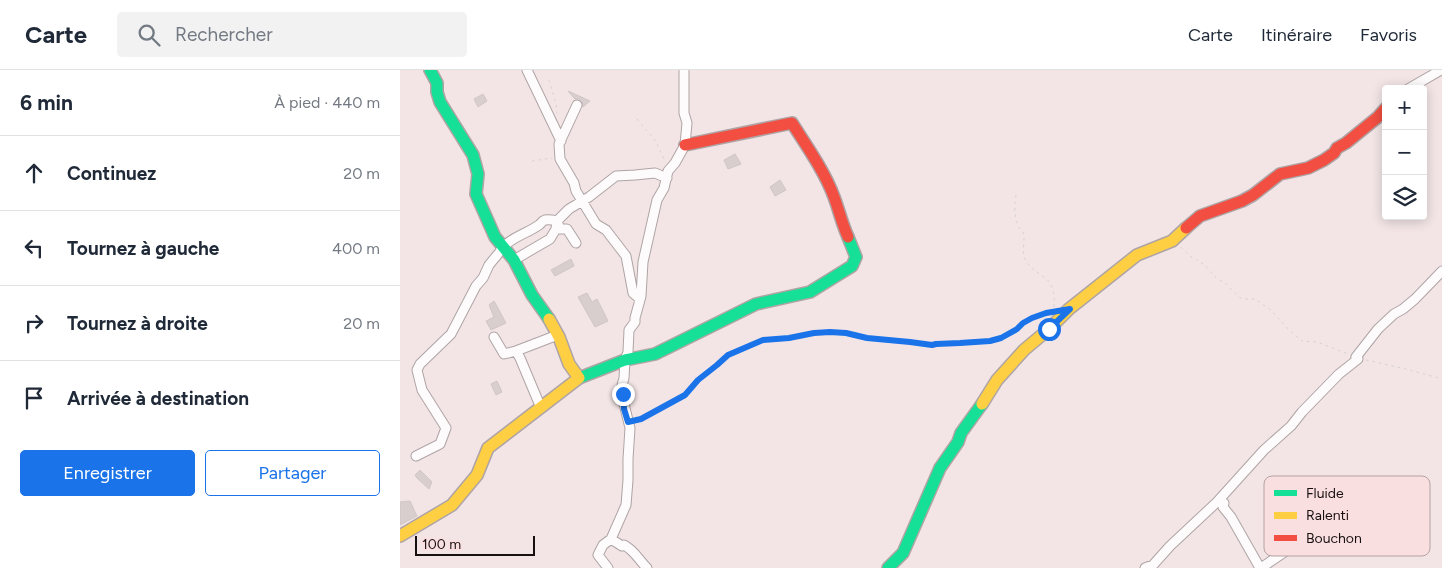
<!DOCTYPE html>
<html lang="fr">
<meta charset="utf-8">
<style>
:root{--surface:#fff;--page:#f2f2f3;--text:#1f2937;--muted:#747a83;--line:#e0e1e3;--accent:#1a73e8}
body{margin:0;font-family:Figtree,sans-serif;background:var(--page);color:var(--text)}
.controls{position:absolute;right:15px;top:15px;display:grid;overflow:hidden;border-radius:5px;box-shadow:0 2px 12px #0003}
.controls button{width:45px;height:45px;display:grid;place-items:center;padding:0;border:0;border-bottom:1px solid var(--line);background:var(--surface);color:var(--text);font:25px sans-serif}
.scale{position:absolute;left:15px;bottom:12px;width:120px;box-sizing:border-box;padding-left:5px;border:2px solid #181010;border-top:0;font-size:14px;line-height:18px;white-space:nowrap;color:#181010;-webkit-text-stroke:4px #f9dfe0;paint-order:stroke}
.stop{position:absolute;width:15px;height:15px;margin:-11px;border:4px solid #1a73e8;border-radius:50%;background:#fff}
.stop.end{background:#1a73e8;border-color:#fff;box-shadow:0 1px 5px #0008}
.list{margin:0;padding:0;list-style:none}
h2{display:flex;justify-content:space-between;align-items:center;height:65px;margin:0;padding:0 20px;font-size:21px}
h2 small{font-size:16px;font-weight:400;color:var(--muted)}
.list li{display:grid;grid-template-columns:32px 1fr auto;gap:15px;align-items:center;box-sizing:border-box;height:75px;padding:0 20px;border-top:1px solid var(--line)}
.list b{display:block;font-size:19px;white-space:nowrap}
.list em{font-size:16px;font-style:normal;color:var(--muted)}
.actions{display:flex;gap:10px;padding:15px 20px}
.actions a{flex:1;padding:11px 0;border:1px solid var(--accent);border-radius:5px;text-align:center;font-size:18px;color:var(--accent)}
.actions .main{background:var(--accent);color:#fff}
.icon{flex:none;width:28px;height:28px;fill:none;stroke:currentColor;stroke-width:2;stroke-linecap:round;stroke-linejoin:round}
.map{position:relative;flex:none;width:1042px;height:498px;overflow:hidden}
header{display:flex;align-items:center;gap:30px;box-sizing:border-box;height:70px;padding:0 25px;background:var(--surface);border-bottom:1px solid var(--line)}
header strong{font-size:24px}
nav{display:flex;gap:28px;margin-inline-start:auto;font-size:18px}
.search{width:350px;height:45px;background:var(--page);display:flex;align-items:center;gap:12px;box-sizing:border-box;padding:0 18px;border-radius:5px;color:var(--muted);font-size:19px}
main{display:flex}
aside{flex:1;background:var(--surface)}
.map>svg:first-child{display:block}
.building{fill:#d9cece;stroke:#d0c6c6}
.lines{fill:none;stroke-linecap:round;stroke-linejoin:round}
.street-casing{stroke:#afa4a5;stroke-width:11}
.fast-casing{stroke:#afa4a5;stroke-width:14}
.slow-casing{stroke:#afa4a5;stroke-width:14}
.jam-casing{stroke:#afa4a5;stroke-width:14}
.path{stroke:#d6d1d2;stroke-width:1;stroke-dasharray:2.5 4;stroke-linecap:butt}
.street{stroke:#fdfbfb;stroke-width:9}
.fast{stroke:#16e098;stroke-width:11}
.slow{stroke:#ffcf43;stroke-width:11}
.jam{stroke:#f24e42;stroke-width:11}
.route{stroke:#1a73e8;stroke-width:6}
.key{fill:#f9dfe0;stroke:#b6a1a2;stroke-width:1}
.key-label{font-size:14px;fill:#181010}
</style>
<header>
<strong>Carte</strong>
<div class="search"><svg class="icon" aria-label="search" viewBox="0 0 24 24"><circle cx="10" cy="10" r="6"/><path d="M15 15l6 6"/></svg>Rechercher</div>
<nav><a>Carte</a><a>Itinéraire</a><a>Favoris</a></nav>
</header>
<main>
<aside>
<h2>6 min<small>À pied · 440 m</small></h2>
<ul class="list">
<li><svg class="icon" aria-label="ahead" viewBox="0 0 24 24"><path d="M12 20V5M6 11l6-6 6 6"/></svg><div><b>Continuez</b></div><em>20 m</em></li>
<li><svg class="icon" aria-label="left" viewBox="0 0 24 24"><path d="M17 20v-9H6M10 6l-5 5 5 5"/></svg><div><b>Tournez à gauche</b></div><em>400 m</em></li>
<li><svg class="icon" aria-label="right" viewBox="0 0 24 24"><path d="M7 20v-9h11M14 6l5 5-5 5"/></svg><div><b>Tournez à droite</b></div><em>20 m</em></li>
<li><svg class="icon" aria-label="arrive" viewBox="0 0 24 24"><path d="M6 21V4h12l-3 4 3 4H6"/></svg><div><b>Arrivée à destination</b></div></li>
</ul>
<div class="actions"><a class="main">Enregistrer</a><a>Partager</a></div>
</aside>
<div class="map">
<svg width="1042" height="498" viewBox="0 0 1042 498">
<rect width="100%" height="100%" fill="#f3e5e6"/>
<path class="building" d="M168,21l22,10 -7,6 -1,-6 -3,-2h-4z
M83,24l4,7 -9,6 -4,-8z
M335,84l6,10 -13,5 -4,-9z
M380,110l6,10 -11,6 -5,-9z
M171,189l3,7 -19,10 -4,-6z
M187,223l5,9 5,-3 11,22 -13,6 -17,-30z
M94,231l12,22 -15,7 -5,-9 8,-4 -5,-12z
M97,311l5,11 -6,3 -5,-11z
M20,400l12,12 -3,7 -12,-11 -2,-3z
M10,431l7,15 -17,9v-23z"/>
<g class="lines">
<defs>
<path id="street" d="M127,0l34,71
M1008,19l33,-19
M177,35l-18,39 1,15 14,24 2,8 20,33 10,6 20,26 7,37 7,6
M100,181c9,-13 26,-17 39,-26 5,-4 1,-3 6,-5 5,-1 8,0 12,1l3,8h7l9,14
M114,190l36,-21 6,-10 1,-8 12,-12 20,-12 27,-21 19,-1 20,-2 12,5
M94,267l10,17 12,-3 4,7 21,50
M116,281l39,-15 4,1
M16,386l24,-12 6,-16 -24,-38 -5,-20 3,-6 31,-30 25,-48 7,-8 6,-13 9,-11
M819,430l5,3 -1,4 8,10 29,51
M211,469l11,7 2,-1c10,5 15,15 23,23
M208,498l-10,-13 5,-10 8,-6 15,-34 2,-25v-21l2,-31 -7,-28 -1,-15 2,-7 1,-18 3,-8 1,-22 6,-8v-4l6,-22 2,-34 14,-62 7,-12 4,-17 7,-8 10,-18 2,-22 -3,-10v-43
M745,498l8,-3 17,-19 47,-44 47,-52 27,-24 11,-14 37,-38 19,-15 -2,-2 22,-28 16,-15 9,-5 12,-10 27,-28
M861,498l25,-17 17,-14"/>
<path id="fast" d="M30,0l7,13v9l3,10 33,53 5,19 -2,20 19,43 19,23 18,35 17,24
M179,308l46,-18 30,-6 101,-50 54,-12 42,-26 4,-9 -8,-20
M488,498l15,-15 37,-85 18,-26 3,-9 21,-29"/>
<path id="slow" d="M582,334l15,-24 27,-30 25,-21 20,-20 68,-54 35,-14 14,-13
M0,466l52,-31 25,-30 11,-27 91,-70 -10,-14 -10,-27 -10,-18"/>
<path id="jam" d="M285,75l107,-22c14,22 33,49 42,74 5,13 8,27 14,40
M786,158l14,-12 42,-15 11,-6 27,-21 28,-6 16,-8 10,-7 3,-5 9,-5 32,-26 8,-9"/>
</defs>
<use href="#street" class="street-casing"/>
<use href="#fast" class="fast-casing"/>
<use href="#slow" class="slow-casing"/>
<use href="#jam" class="jam-casing"/>
<path class="path" d="M149,10l7,24 1,9
M237,49l18,21 10,21
M132,91l20,-3
M616,125c-2,12 -2,24 4,34 1,1 2,2 3,3 3,8 -2,19 2,27 4,8 9,11 16,16 13,7 14,20 13,34
M781,177l10,10 5,2 3,3 5,2 12,14 9,5 14,14 4,2h12l16,11 18,20 13,11 15,1 31,12
M966,290l40,9 36,10
M236,349h5l11,-6 13,-8 20,-10 6,-8 37,-32 35,-15 26,-2 25,-5 16,-1 16,1 21,5 43,4 22,3 4,-2h24l30,-2 11,-3 16,-9 6,-6 9,-5 17,-5"/>
<use href="#street" class="street"/>
<use href="#fast" class="fast"/>
<use href="#slow" class="slow"/>
<use href="#jam" class="jam"/>
</g>
<g class="lines">
<path class="route" d="M223,324l1,15 4,13 13,-3 44,-24 13,-15 19,-15 11,-10 35,-15 26,-2 25,-5 16,-1 16,1 21,5 43,4 22,3 4,-1 24,-1 30,-2 11,-3 16,-9 6,-6 9,-5 14,-5 24,-4 -21,20"/>
</g>
<rect x="864" y="406" width="166" height="80" rx="8" class="key"/>
<rect x="874" y="420" width="23" height="6" fill="#16e098"/>
<rect x="874" y="442" width="23" height="7" fill="#ffcf43"/>
<rect x="874" y="465" width="23" height="6" fill="#f24e42"/>
<g class="key-label">
<text x="906" y="428">Fluide</text>
<text x="906" y="450">Ralenti</text>
<text x="906" y="473">Bouchon</text>
</g>
</svg>
<div class="controls">
<button>+</button>
<button>−</button>
<button><svg class="icon" aria-label="layers" viewBox="0 0 24 24"><path d="M12 4l9 5-9 5-9-5zM3 14l9 5 9-5"/></svg></button>
</div>
<div class="scale">100 m</div>
<div class="stop" style="left:649px;top:259px"></div>
<div class="stop end" style="left:223px;top:324px"></div>
</div>
</main>
